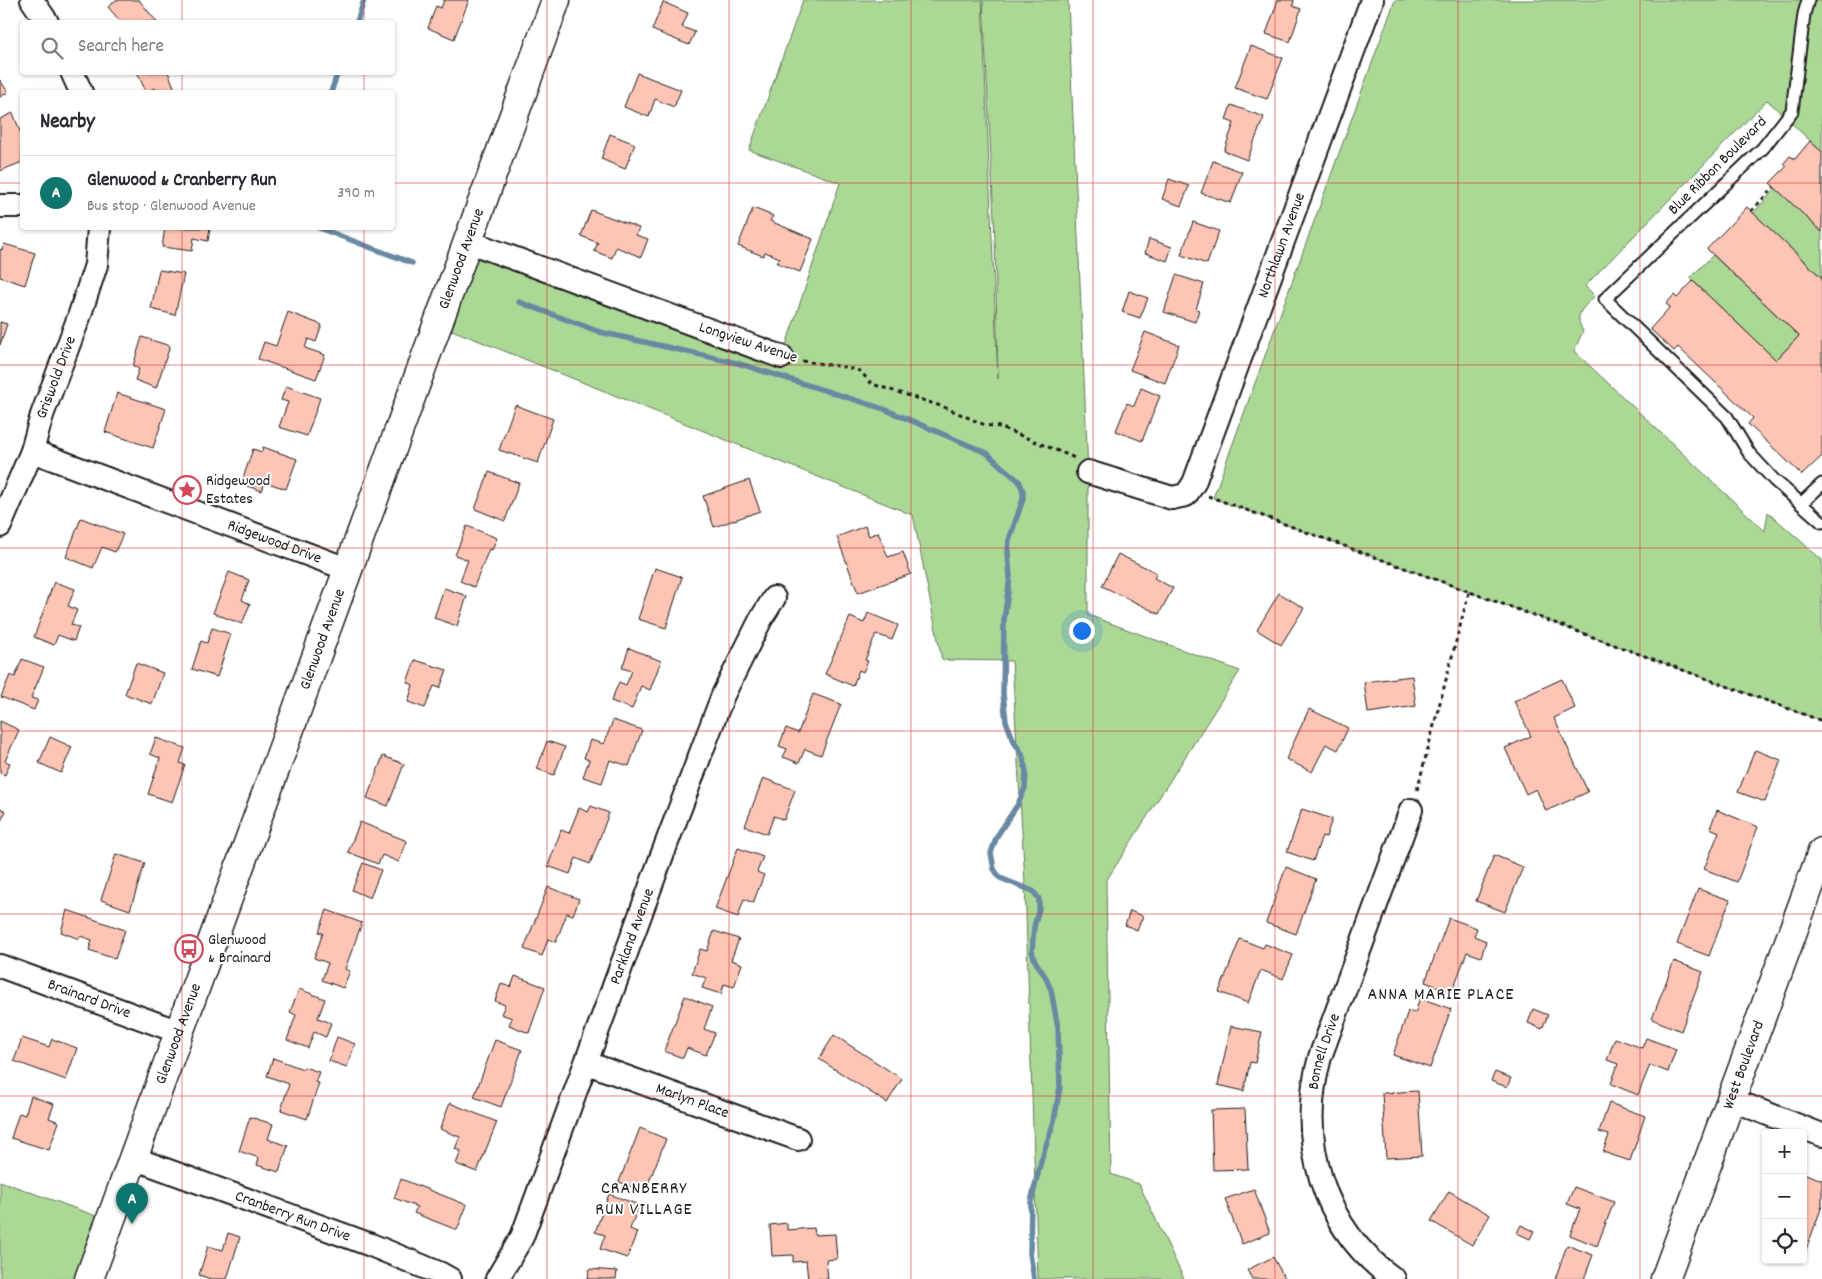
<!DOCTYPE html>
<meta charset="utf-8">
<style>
:root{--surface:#fff;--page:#f2f2f3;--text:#2b2b33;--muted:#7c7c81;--line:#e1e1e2;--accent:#0f766e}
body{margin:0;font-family:Dekko,sans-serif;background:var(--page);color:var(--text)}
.controls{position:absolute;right:15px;bottom:15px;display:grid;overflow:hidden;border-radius:5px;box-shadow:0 1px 4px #0004}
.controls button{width:45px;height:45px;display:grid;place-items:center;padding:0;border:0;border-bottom:1px solid var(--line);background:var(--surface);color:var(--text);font:25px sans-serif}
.you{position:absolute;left:1081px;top:630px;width:18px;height:18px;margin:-12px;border:4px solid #fff;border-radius:50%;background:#1a73e8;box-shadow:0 0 0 8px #1a73e833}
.badge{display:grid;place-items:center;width:32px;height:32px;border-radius:50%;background:var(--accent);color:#fff;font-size:16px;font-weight:700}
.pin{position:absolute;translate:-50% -41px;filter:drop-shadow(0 1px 2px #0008)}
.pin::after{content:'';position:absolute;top:26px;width:18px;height:15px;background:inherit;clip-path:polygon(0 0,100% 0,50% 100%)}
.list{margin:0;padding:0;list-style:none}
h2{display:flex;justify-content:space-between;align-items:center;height:65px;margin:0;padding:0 20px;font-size:21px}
h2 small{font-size:16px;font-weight:400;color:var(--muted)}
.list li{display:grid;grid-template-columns:32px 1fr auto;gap:15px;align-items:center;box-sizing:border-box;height:75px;padding:0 20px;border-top:1px solid var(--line)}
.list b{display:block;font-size:19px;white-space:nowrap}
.list p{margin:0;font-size:16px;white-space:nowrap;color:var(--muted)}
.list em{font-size:16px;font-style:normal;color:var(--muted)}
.icon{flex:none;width:28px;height:28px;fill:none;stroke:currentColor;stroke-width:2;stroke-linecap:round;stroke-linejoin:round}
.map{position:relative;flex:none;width:1822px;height:1279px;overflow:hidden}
.search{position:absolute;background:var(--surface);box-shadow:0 1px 4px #0004;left:20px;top:20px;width:375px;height:55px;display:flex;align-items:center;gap:12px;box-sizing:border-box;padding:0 18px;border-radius:5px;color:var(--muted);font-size:19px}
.panel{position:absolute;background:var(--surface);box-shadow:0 1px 4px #0004;left:20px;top:90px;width:375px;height:140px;border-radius:5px}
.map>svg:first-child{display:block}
.green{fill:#acd896;stroke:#647a59}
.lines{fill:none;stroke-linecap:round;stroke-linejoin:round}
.stream{stroke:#6989a2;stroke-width:5.5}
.building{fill:#fec4b5;stroke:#1c1c1c}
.service-casing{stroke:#1c1c1c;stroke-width:15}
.minor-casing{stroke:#1c1c1c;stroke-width:26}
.tertiary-casing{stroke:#1c1c1c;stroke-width:31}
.path{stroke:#1c1c1c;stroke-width:3;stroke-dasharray:4 4;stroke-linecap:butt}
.service{stroke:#fff;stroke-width:11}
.minor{stroke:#fff;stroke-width:22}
.tertiary{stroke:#fff;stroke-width:28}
.grid{fill:none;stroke:#d62828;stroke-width:1;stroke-opacity:0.55}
.labels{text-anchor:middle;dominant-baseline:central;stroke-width:4;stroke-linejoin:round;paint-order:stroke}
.street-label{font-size:16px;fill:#1c1c1c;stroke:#fff}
.poi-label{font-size:16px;fill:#1c1c1c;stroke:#fff;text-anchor:start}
.neighbourhood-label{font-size:18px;letter-spacing:1px;fill:#1c1c1c;stroke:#fff}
</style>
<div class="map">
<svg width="1822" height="1279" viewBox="0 0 1822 1279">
<rect width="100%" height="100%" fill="#fff"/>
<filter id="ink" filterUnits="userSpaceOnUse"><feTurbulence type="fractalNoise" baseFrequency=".02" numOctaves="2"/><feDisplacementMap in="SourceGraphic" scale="10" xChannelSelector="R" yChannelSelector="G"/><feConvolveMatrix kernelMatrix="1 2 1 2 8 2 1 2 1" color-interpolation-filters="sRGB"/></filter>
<g filter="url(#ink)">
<path class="green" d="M803,0h179l16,379 -3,-140 -12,-239h85l20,472v143l152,56 -134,210 5,293 28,10 45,95h-146l-13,-396 -13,-222 -70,-1 -29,-145 -476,-191 30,-83 315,116 58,-174 -91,-33z
M1395,0h427v152l-55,-52 -182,186 10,10c-12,12 -22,18 -12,35l-9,20 191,180 3,-19 54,48v161l-609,-223z
M1776,188l46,44v46l-69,-65z
M1713,255l86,81 -23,24 -86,-82z
M0,1181l110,40 -21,58h-89z"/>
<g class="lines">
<path class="stream" d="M357,22l7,-22
M331,92l7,-20
M319,228l93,35
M519,302l81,30 137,31 147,46 103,44 15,14 17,14 4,10v8l-14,41 -1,14 2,23 -6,43 -1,74 3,27 8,21 8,12 4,17 -1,17 -7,16 -21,32 -6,17 3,16 6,9 33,13 6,8v9l-5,19 -2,24 3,10 10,15 6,14 7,38 2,59 -6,34 -13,40 -10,41 -1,51 4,26"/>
</g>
<path class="building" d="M116,0h23l18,22h-36l-13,-15z
M444,0h25l-15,39 -26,-11 8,-22 5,2z
M1278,0h16l-1,6 8,3 -11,33 -24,-8z
M663,2l25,11 -6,14 13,5 -6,13 -37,-15z
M1251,46l32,12 -16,41 -32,-11z
M137,72h31l8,20h-20l-1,-4 -9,4z
M637,73l44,17 -7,17 -19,-8 -6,18 -25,-10z
M0,80l8,12 -8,5z
M1231,105l33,12 -17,43 -23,-9 10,-28 -8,-3z
M13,113l9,23v26l-22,9v-52z
M610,134l25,10 -10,25 -24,-10z
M1810,141l12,11v80l-52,-49 17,-17 -3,-3 6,-7 5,3z
M1213,161l29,11 -11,31 -30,-10z
M1169,179l20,7 -8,20 -19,-7z
M1747,207l75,71v178l-20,19 -54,-51 5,-6 -75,-71 -4,4 -24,-22 20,-22 -4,-3 8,-9 3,3 16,-17 83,79 23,-24 -92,-87z
M753,208l20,8 -3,5 43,18 -13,33 -23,-9 3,-5 -15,-6 -2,4 -25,-10z
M591,210l48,18 -3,7 12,4 -7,18 -25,-10 -4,11 -18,-7 4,-8 -17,-7z
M1193,222l26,9 -12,33 -26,-9z
M165,228h45l-2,13 -14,-3 -2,13 -30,-4z
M1149,239l23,8 -5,14 -22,-8z
M4,244l31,9 -10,32 -25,-8v-28l2,1z
M159,270l25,4 -9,41 -24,-6z
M1176,275l28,9 -8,25 3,1 -4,12 -31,-10z
M1129,291l19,7 -8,20 -18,-6z
M288,312l34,13 -6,17 -8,-3 -3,9 20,7 -9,24 -58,-20 6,-17 12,4z
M0,322l7,2 -7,21z
M1145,332l34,13 -14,38 -35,-13z
M142,337l28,9 -14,42 -21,-8 4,-11 -6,-3z
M286,386l34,12 -13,38 -28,-9 9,-25 -7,-2z
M1141,388l19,8 -18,45 -26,-10 11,-28 7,3z
M117,393l49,16 -13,39 -48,-16z
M515,405l38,14 -15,44 -39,-13z
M263,447l34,12 -11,30 -21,-7 -3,9 -21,-7 12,-35 9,3z
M489,472l30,11 -14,38 -30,-12z
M749,480l11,31 -46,16 -11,-31z
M81,518l42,16 -8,18 -13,-5 -9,21 -27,-11z
M467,526l30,12 -5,12 -3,-1 -15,38 -14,-6 8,-21 -13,-5z
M865,526l4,10 9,-4 10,25 15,-5 8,22 -53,19 -21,-56z
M1118,554l39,19 -3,5 19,10 -14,26 -57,-28z
M655,568l27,9 -16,51 -28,-9z
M229,572l20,8 -7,20 8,4 -8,20 -29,-11z
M54,582l21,7 -7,17 9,4 -6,15 8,2 -5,14 -16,-6 -4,10 -20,-8z
M444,588l23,8 -10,30 -23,-8z
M1279,593l25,15 -23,37 -24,-15z
M868,613l30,12 -6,15 -16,-6 -11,26 3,1 -5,11 -4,-2 -6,16 -28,-12 25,-57 14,6z
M212,628l19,6 -14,43 -25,-8 9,-28 6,2z
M629,648l32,13 -11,29 -9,-4 -9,23 -21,-8 8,-19 7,3 6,-14 -10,-3z
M22,659l22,8 -13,31 7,2 -4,10 -33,-13 9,-22 5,2z
M415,660l32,10 -7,18 -6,-2 -9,22 -17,-6 5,-17 -6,-3z
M136,663l27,10 -11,31 -27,-10z
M1412,676l4,30 -48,7 -4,-31z
M1562,679l13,29 -21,10 34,74 -42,19 -10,-22 -10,5 -21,-46 26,-12 -17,-35z
M813,694l28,10 -20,51 -16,-6 -6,14 -16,-6 4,-8 -8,-3 7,-18 12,5z
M1309,709l39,19 -10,22 -12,-6 -14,28 -26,-13z
M613,720l29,10 -13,36 -19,-6 -8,23 -19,-6 6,-17 -5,-2 6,-18 14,4z
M0,721l19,9 -14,31 5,2 -5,12 -5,-2z
M50,737l22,10 -11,26 -22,-10z
M156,738l29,10 -5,15 5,2 -13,37 -24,-8 12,-36 -10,-4z
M547,741l18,6 -11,28 -17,-6z
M1755,750l26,10 -16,42 -27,-10z
M383,756l21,8 -16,42 -21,-8z
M763,778l32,12 -11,30 -10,-4 -7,18 -22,-8z
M591,806l18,7 -19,51 -14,-6 -6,16 -22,-8 13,-36 8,3 10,-25 9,4z
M0,808l6,3 -6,12z
M1302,809l30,10 -6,18 -4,-1 -9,25 -26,-9z
M1717,810l41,17 -21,55 -33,-13 15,-37 -9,-4z
M360,822l47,19 -8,21 -17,-7 -4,9 -30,-12z
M738,848l25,9 -6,15 7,3 -11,28 -9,-4 -6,18 -23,-8z
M116,854l29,9 -15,47 -29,-10z
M1494,855l29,12 -18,45 -29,-11z
M363,863l18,7 -11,28 -18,-8z
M1286,867l30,12 -20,55 -30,-11z
M548,887l31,12 -6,16 -6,-2 -11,29 -8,-3 -6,17 -18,-7z
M1698,889l32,11 -21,56 -32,-12z
M67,910l58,20 -10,29 -26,-9 3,-10 -12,-4 -1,3 -18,-7z
M327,910l35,13 -17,46 5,2 -7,17 -21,-8 6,-17 -14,-5 9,-25 -4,-1z
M1130,911l13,5 -6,14 -12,-5z
M1449,918l28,10 -3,8 12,5 -5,16 -14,-5 -15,40 -27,-10z
M714,931l25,8 -8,21 11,4 -8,23 -10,-3 -3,10 -19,-6 4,-10 -14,-5 8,-24 7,2z
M1240,939l23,9 2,-4 28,11 -10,24 -22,-9 -13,33 -29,-11z
M1674,961l29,11 -22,59 -29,-12z
M515,976l30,11 -16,46 -20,-8 3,-7 -11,-4 4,-9 -10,-4 6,-17 10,3z
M299,989l26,10 -7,19 13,5 -5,14 -12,-5 -6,16 -21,-8 9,-25 -6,-3z
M685,996l27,11 -8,22 11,4 -9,22 -19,-7 -4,10 -19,-7z
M1420,998l31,11 -21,59 -37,-13 15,-44 7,2z
M1533,1009l15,6 -6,14 -14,-6z
M1231,1026l31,6 -7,31 -5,-1 -6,29 -26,-6z
M834,1035l68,44 -15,24 -68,-44z
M337,1037l18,7 -8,23 -18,-6z
M22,1038l27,9 3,-8 25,9 -11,32 -52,-19z
M1615,1038l27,10 4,-10 30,11 -8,23 -18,-7 -12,30 -27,-11 7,-20 -11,-4z
M495,1040l27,10 -21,57 -27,-10z
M273,1058l30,11 1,-2 15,5 -4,10 4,1 -12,36 -26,-9 8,-26 -22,-8z
M1495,1072l16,6 -4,9 -16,-6z
M1418,1091l4,65 -36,2 -4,-65z
M31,1096l23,8 -5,14 10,4 -10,28 -38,-12 8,-25 6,2z
M450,1103l47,19 -20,50 -21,-8 5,-13 -6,-2 5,-12 -20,-8z
M1609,1103l36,13 -15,45 -27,-9 6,-17 -10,-3z
M1245,1109l3,60 -35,1 -2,-60z
M250,1117l23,7 -5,15 20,7 -9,26 -22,-7 2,-7 -20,-7z
M640,1128l26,11 -21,53 -26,-10z
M1803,1173l19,7v26l-17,47 -2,-1z
M401,1179l66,26 -10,25 -43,-17 3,-6 -23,-9z
M1574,1187l40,15 -17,44 -27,-11 10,-26 -13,-5z
M1254,1189l16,44 -28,11 -17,-45z
M1449,1191l41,24 -18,30 -41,-24z
M609,1194l30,11 -9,24 7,3 -10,26 -27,-9 5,-14 -10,-3z
M787,1223v7l27,-2 1,7 20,-1 2,25 -11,1 2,19h-20l-2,-18 -13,1v-7l-21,1 -2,-31z
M1521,1225l13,6 -4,8 -13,-6z
M228,1233l12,4 -13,42h-16l-12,-4 9,-29 15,4z
M1567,1245l26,10 -9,24h-29z
M1273,1257l12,22h-33l-5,-9z
M589,1269l28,2 -1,8h-28z"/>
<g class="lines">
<defs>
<path id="service" d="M1808,0l-4,14 -12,97 -29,37 -158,151 122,118 22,36 25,27 48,42
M1801,504l21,-20"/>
<g id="minor">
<path d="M32,0l15,22"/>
<path d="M72,72l9,20"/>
<path d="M0,206h22"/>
<path d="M467,241l315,116"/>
<path id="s1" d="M32,451l315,118"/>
<path id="s2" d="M1088,472l84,26 14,-3 8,-12 178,-483"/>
<path id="s3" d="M0,526l32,-75 10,-36 37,-98 17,-52 3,-37"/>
<path id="s4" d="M0,966l179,66"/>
<path id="s5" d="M587,1063l211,76"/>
<path d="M1732,1100l90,35"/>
<path id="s6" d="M133,1158l238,87 70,29 9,5"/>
<path id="s7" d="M497,1279l25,-42 139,-379 62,-163 38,-76 13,-21"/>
<path id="s8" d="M1394,1279c-72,-51 -97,-139 -74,-222l91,-247"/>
</g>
<g id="tertiary">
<path id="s9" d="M89,1279l467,-1279"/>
<path id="s10" d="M1665,1279l157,-427"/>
</g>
</defs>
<use href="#service" class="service-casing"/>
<use href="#minor" class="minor-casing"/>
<use href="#tertiary" class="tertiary-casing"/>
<path class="path" d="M1751,211l23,-24
M802,361l42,6 16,4 12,13 72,23 41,18 15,2 75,31
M1208,496l614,225
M1417,790l52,-198"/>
<use href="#service" class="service"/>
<use href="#minor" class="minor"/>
<use href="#tertiary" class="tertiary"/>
</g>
</g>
<path class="grid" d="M182,0v22M364,0v22M547,0v1279M729,0v1279M911,0v1279M1093,0v1279M1275,0v1279M1458,0v1279M1640,0v1279M182,72v20M364,72v20M0,183h22M392,183h1430M182,228v1051M364,228v1051M0,365h1822M0,548h1822M0,731h1822M0,914h1822M0,1096h1822"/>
<defs>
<symbol id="sight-ring" viewBox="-11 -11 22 22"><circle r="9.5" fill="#fff" stroke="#d1495b" stroke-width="1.5"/><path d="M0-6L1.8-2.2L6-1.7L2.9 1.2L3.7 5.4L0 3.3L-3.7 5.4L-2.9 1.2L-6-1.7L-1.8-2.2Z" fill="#d1495b"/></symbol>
<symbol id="bus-ring" viewBox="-11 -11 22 22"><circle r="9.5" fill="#fff" stroke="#d1495b" stroke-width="1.5"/><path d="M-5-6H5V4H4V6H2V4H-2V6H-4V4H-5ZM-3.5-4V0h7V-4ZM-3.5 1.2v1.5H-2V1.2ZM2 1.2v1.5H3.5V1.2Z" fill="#d1495b"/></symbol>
</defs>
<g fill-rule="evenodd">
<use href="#sight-ring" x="171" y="474" width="32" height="32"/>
<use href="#bus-ring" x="173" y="933" width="32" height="32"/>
</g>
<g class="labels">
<g class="street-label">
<text transform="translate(1718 166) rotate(-45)">Blue Ribbon Boulevard</text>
<text stroke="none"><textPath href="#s2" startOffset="370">Northlawn Avenue</textPath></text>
<text stroke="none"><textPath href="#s9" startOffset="1086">Glenwood Avenue</textPath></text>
<text transform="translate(748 343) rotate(18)">Longview Avenue</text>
<text stroke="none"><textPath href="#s3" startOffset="159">Griswold Drive</textPath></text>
<text stroke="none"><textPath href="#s1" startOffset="259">Ridgewood Drive</textPath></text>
<text stroke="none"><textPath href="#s9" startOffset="681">Glenwood Avenue</textPath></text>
<text stroke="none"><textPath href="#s7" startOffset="369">Parkland Avenue</textPath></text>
<text stroke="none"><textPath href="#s4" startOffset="95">Brainard Drive</textPath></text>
<text stroke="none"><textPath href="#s9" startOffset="261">Glenwood Avenue</textPath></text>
<text stroke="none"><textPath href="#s8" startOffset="256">Bonnell Drive</textPath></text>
<text stroke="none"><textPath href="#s10" startOffset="228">West Boulevard</textPath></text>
<text stroke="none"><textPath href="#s5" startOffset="112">Marlyn Place</textPath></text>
<text stroke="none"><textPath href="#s6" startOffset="170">Cranberry Run Drive</textPath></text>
</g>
<g class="poi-label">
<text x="206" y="481">Ridgewood<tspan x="206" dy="18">Estates</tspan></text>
<text x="208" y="940">Glenwood<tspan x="208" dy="18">&amp; Brainard</tspan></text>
</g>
<g class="neighbourhood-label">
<text x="1441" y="995">ANNA MARIE PLACE</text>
<text x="644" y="1189">CRANBERRY<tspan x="644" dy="21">RUN VILLAGE</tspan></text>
</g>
</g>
</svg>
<div class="controls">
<button>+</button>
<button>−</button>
<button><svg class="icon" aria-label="locate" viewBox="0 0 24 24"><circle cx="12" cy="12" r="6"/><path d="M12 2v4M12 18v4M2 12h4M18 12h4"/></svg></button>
</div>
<div class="you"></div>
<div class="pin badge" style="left:132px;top:1224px">A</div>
<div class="search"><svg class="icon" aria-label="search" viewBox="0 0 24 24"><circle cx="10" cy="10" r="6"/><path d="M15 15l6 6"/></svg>Search here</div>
<section class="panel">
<h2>Nearby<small></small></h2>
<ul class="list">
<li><span class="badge">A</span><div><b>Glenwood &amp; Cranberry Run</b><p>Bus stop · Glenwood Avenue</p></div><em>390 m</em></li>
</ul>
</section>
</div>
